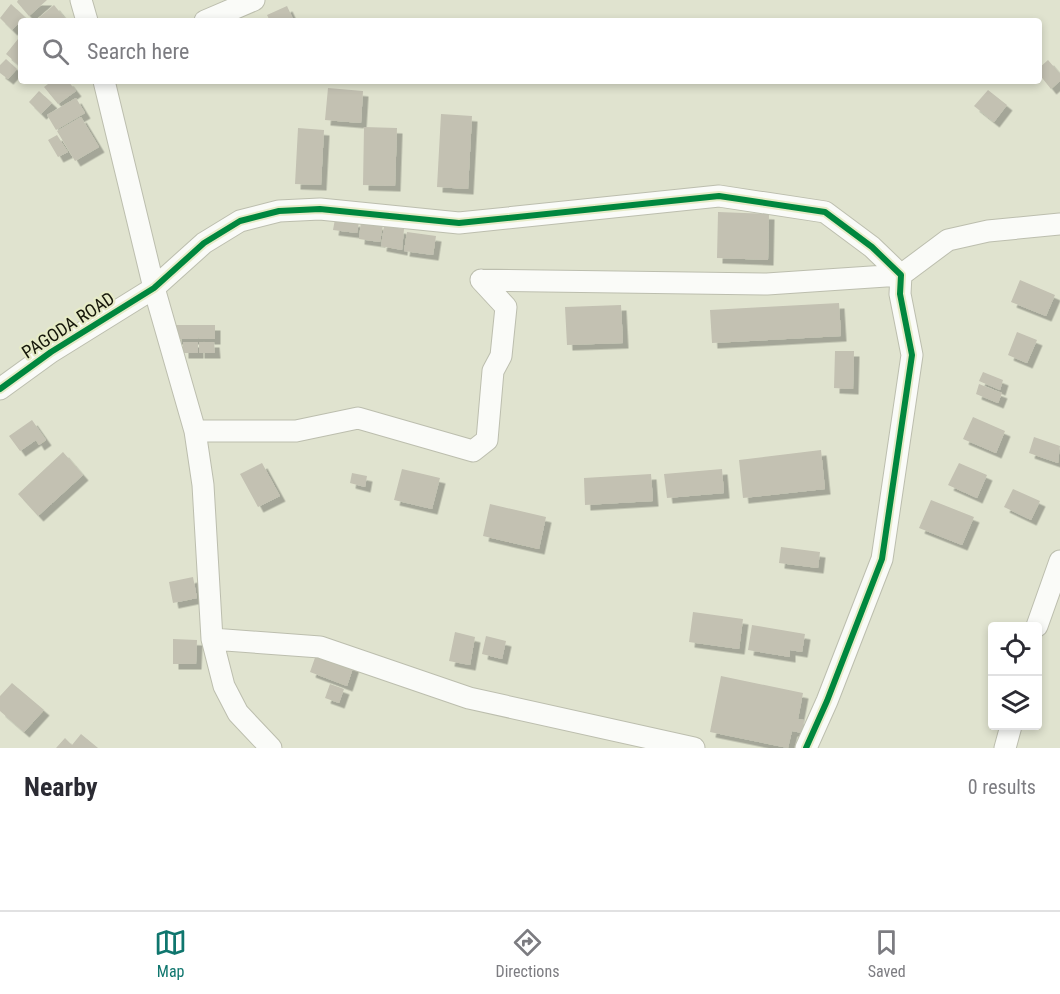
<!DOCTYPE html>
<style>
:root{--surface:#fff;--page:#f2f2f3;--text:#2b2b33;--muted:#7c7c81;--line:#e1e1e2;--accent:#0f766e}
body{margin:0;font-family:"Roboto Condensed",sans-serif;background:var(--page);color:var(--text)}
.controls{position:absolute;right:18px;bottom:18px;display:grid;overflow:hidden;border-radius:6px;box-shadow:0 3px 9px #0003}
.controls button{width:54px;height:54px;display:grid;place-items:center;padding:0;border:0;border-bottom:2px solid var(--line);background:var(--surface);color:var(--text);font:30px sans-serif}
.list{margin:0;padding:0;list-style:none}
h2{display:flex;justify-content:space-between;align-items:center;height:78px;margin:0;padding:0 24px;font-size:26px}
h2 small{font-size:20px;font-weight:400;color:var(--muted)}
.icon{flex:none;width:33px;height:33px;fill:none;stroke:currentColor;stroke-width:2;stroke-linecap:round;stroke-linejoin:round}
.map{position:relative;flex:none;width:1060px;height:748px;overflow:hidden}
.search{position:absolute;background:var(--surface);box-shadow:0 3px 9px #0003;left:18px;right:18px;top:18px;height:66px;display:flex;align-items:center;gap:15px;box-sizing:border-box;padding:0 21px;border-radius:6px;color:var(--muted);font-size:22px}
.sheet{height:162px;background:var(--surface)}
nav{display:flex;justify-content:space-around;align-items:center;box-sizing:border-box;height:84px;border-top:2px solid var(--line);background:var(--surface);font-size:16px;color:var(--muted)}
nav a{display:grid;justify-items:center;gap:3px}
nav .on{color:var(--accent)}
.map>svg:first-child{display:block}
.building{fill:#c3c1b2;filter:url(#shadow)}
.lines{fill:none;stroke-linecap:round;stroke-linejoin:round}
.minor-casing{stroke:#bcbeae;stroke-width:23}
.minor{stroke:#fafbf8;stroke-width:21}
.cycleway-casing{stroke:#e6ebc7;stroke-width:10}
.cycleway{stroke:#00873e;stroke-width:6}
.labels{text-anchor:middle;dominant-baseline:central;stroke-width:4.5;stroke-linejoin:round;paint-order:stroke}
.street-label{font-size:18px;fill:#151609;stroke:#e6ebc7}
</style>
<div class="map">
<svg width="1060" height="748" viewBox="0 0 1060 748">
<defs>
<filter id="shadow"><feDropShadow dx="5.5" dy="5.5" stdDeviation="0" flood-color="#0004"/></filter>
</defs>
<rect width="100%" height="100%" fill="#e0e3cf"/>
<path class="building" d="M18,0h29l-18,16 -12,-14z
M11,4l14,13 -13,13 -12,-12z
M54,5l13,16h-32z
M287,6l7,15h-24l-3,-6z
M18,39l3,3v25l-15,-13z
M6,59l11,10 -9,10 -8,-6v-8z
M1048,60l12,14v7l-9,8 -12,-15v-6z
M52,81h16l8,10 -18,13 -14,-17z
M328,88l35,3 -2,32 -36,-3z
M988,90l19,15 -13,17 -20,-16z
M39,91l13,12 -11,11 -12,-12z
M76,98l9,15 -29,17 -9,-15z
M441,114l31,2 -4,73 -31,-2z
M81,117l18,30 -24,14 -18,-30z
M364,127l33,1 -2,58 -32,-1z
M298,128l26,2 -3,55 -26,-1z
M57,135l11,17 -10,5 -10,-17z
M718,212l51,2 -1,46 -51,-2z
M335,219l24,3 -2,11 -24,-3z
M361,221l22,4 -3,17 -21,-3z
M384,226l20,3 -2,21 -21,-4z
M407,232l29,4 -3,19 -29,-4z
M1020,280l35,15 -9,21 -35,-14z
M839,303l2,33 -129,7 -2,-33z
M621,305l2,38 -56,2 -2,-38z
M176,325h39v14h-16l-1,-3v3h-22z
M1017,332l20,8 -10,23 -19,-8z
M183,342h15v11h-15z
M199,342h15l1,11h-16z
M835,351h19l-1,38 -19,-1z
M983,372l20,8 -3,10 -21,-9z
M979,384l23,9 -4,10 -22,-9z
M973,417l32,14 -9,22 -33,-14z
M32,420l14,20 -7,5 -3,-5 -16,11 -11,-15z
M1034,437l26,9 -2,17 -29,-10z
M821,450l4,39 -82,9 -4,-38z
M63,452l20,23 -45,41 -20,-22z
M262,463l18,33 -22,11 -18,-33z
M959,463l28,12 -10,23 -29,-13z
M402,469l38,9 -8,31 -38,-9z
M722,469l2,24 -57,5 -3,-24z
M352,473l15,3 -2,11 -15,-4z
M651,474l2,27 -68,4 -1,-27z
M1013,489l27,12 -9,19 -27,-13z
M931,500l43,17 -12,28 -43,-17z
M490,504l56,13 -7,32 -56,-13z
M781,547l39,5 -2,16 -39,-5z
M193,577l4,21 -24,5 -4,-21z
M693,612l50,7 -4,30 -50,-7z
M752,625l53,9 -3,18 -12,-2v7l-42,-7z
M455,632l20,5 -5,28 -21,-4z
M486,636l20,5 -4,18 -20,-5z
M173,639l24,1 -1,24h-23z
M317,652l37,13 -7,21 -37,-14z
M721,676l82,17 -5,26 6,1 -2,13 -10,-2 -4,17 -78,-16z
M12,683l32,27 -20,22 -24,-21v-15z
M330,684l14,5 -5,14 -14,-5z
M81,734l17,14h-42l9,-10 7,7z"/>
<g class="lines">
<defs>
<path id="minor" d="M81,0l6,21
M205,21l49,-21
M104,81l50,207 41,143 8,54 9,154 108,8 149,51 225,50
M481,280l286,4 134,-9 47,-35 40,-9 72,-7
M0,389l51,-37 103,-64 50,-45 36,-22 39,-10 41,-2 139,14 260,-27 106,16 47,35 29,28 -1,19 12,61 -30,204 -55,142 -21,47
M195,431h101l62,-13 115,33 14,-11 6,-69 8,-15 5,-49 -25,-27
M1037,626l23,-65
M212,639l12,47 14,27 33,35
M1005,748l6,-22"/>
</defs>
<use href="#minor" class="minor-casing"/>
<use href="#minor" class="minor"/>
<defs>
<path id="cycleway" d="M0,389l51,-37 103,-64 50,-45 36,-22 39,-10 41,-2 139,14 260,-27 106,16 47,35 29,28 -1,19 12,61 -30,204 -55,142 -21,47"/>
</defs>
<use href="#cycleway" class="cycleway-casing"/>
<use href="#cycleway" class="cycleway"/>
</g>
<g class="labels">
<g class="street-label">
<text transform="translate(68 325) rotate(-33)">PAGODA ROAD</text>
</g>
</g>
</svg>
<div class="controls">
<button><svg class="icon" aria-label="locate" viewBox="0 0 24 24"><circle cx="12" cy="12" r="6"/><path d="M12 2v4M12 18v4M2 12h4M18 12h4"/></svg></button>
<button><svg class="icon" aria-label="layers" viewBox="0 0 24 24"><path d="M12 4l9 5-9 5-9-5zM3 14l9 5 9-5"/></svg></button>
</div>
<div class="search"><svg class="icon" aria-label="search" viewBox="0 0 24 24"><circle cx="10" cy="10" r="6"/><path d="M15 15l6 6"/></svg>Search here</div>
</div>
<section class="sheet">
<h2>Nearby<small>0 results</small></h2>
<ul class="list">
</ul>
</section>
<nav>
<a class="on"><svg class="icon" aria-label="map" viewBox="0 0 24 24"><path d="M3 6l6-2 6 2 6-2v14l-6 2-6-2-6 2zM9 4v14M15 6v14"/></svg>Map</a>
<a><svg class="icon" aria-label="directions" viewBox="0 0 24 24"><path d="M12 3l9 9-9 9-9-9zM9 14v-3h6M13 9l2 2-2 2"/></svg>Directions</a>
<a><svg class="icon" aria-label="saved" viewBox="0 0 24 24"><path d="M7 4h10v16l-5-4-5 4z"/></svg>Saved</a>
</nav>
